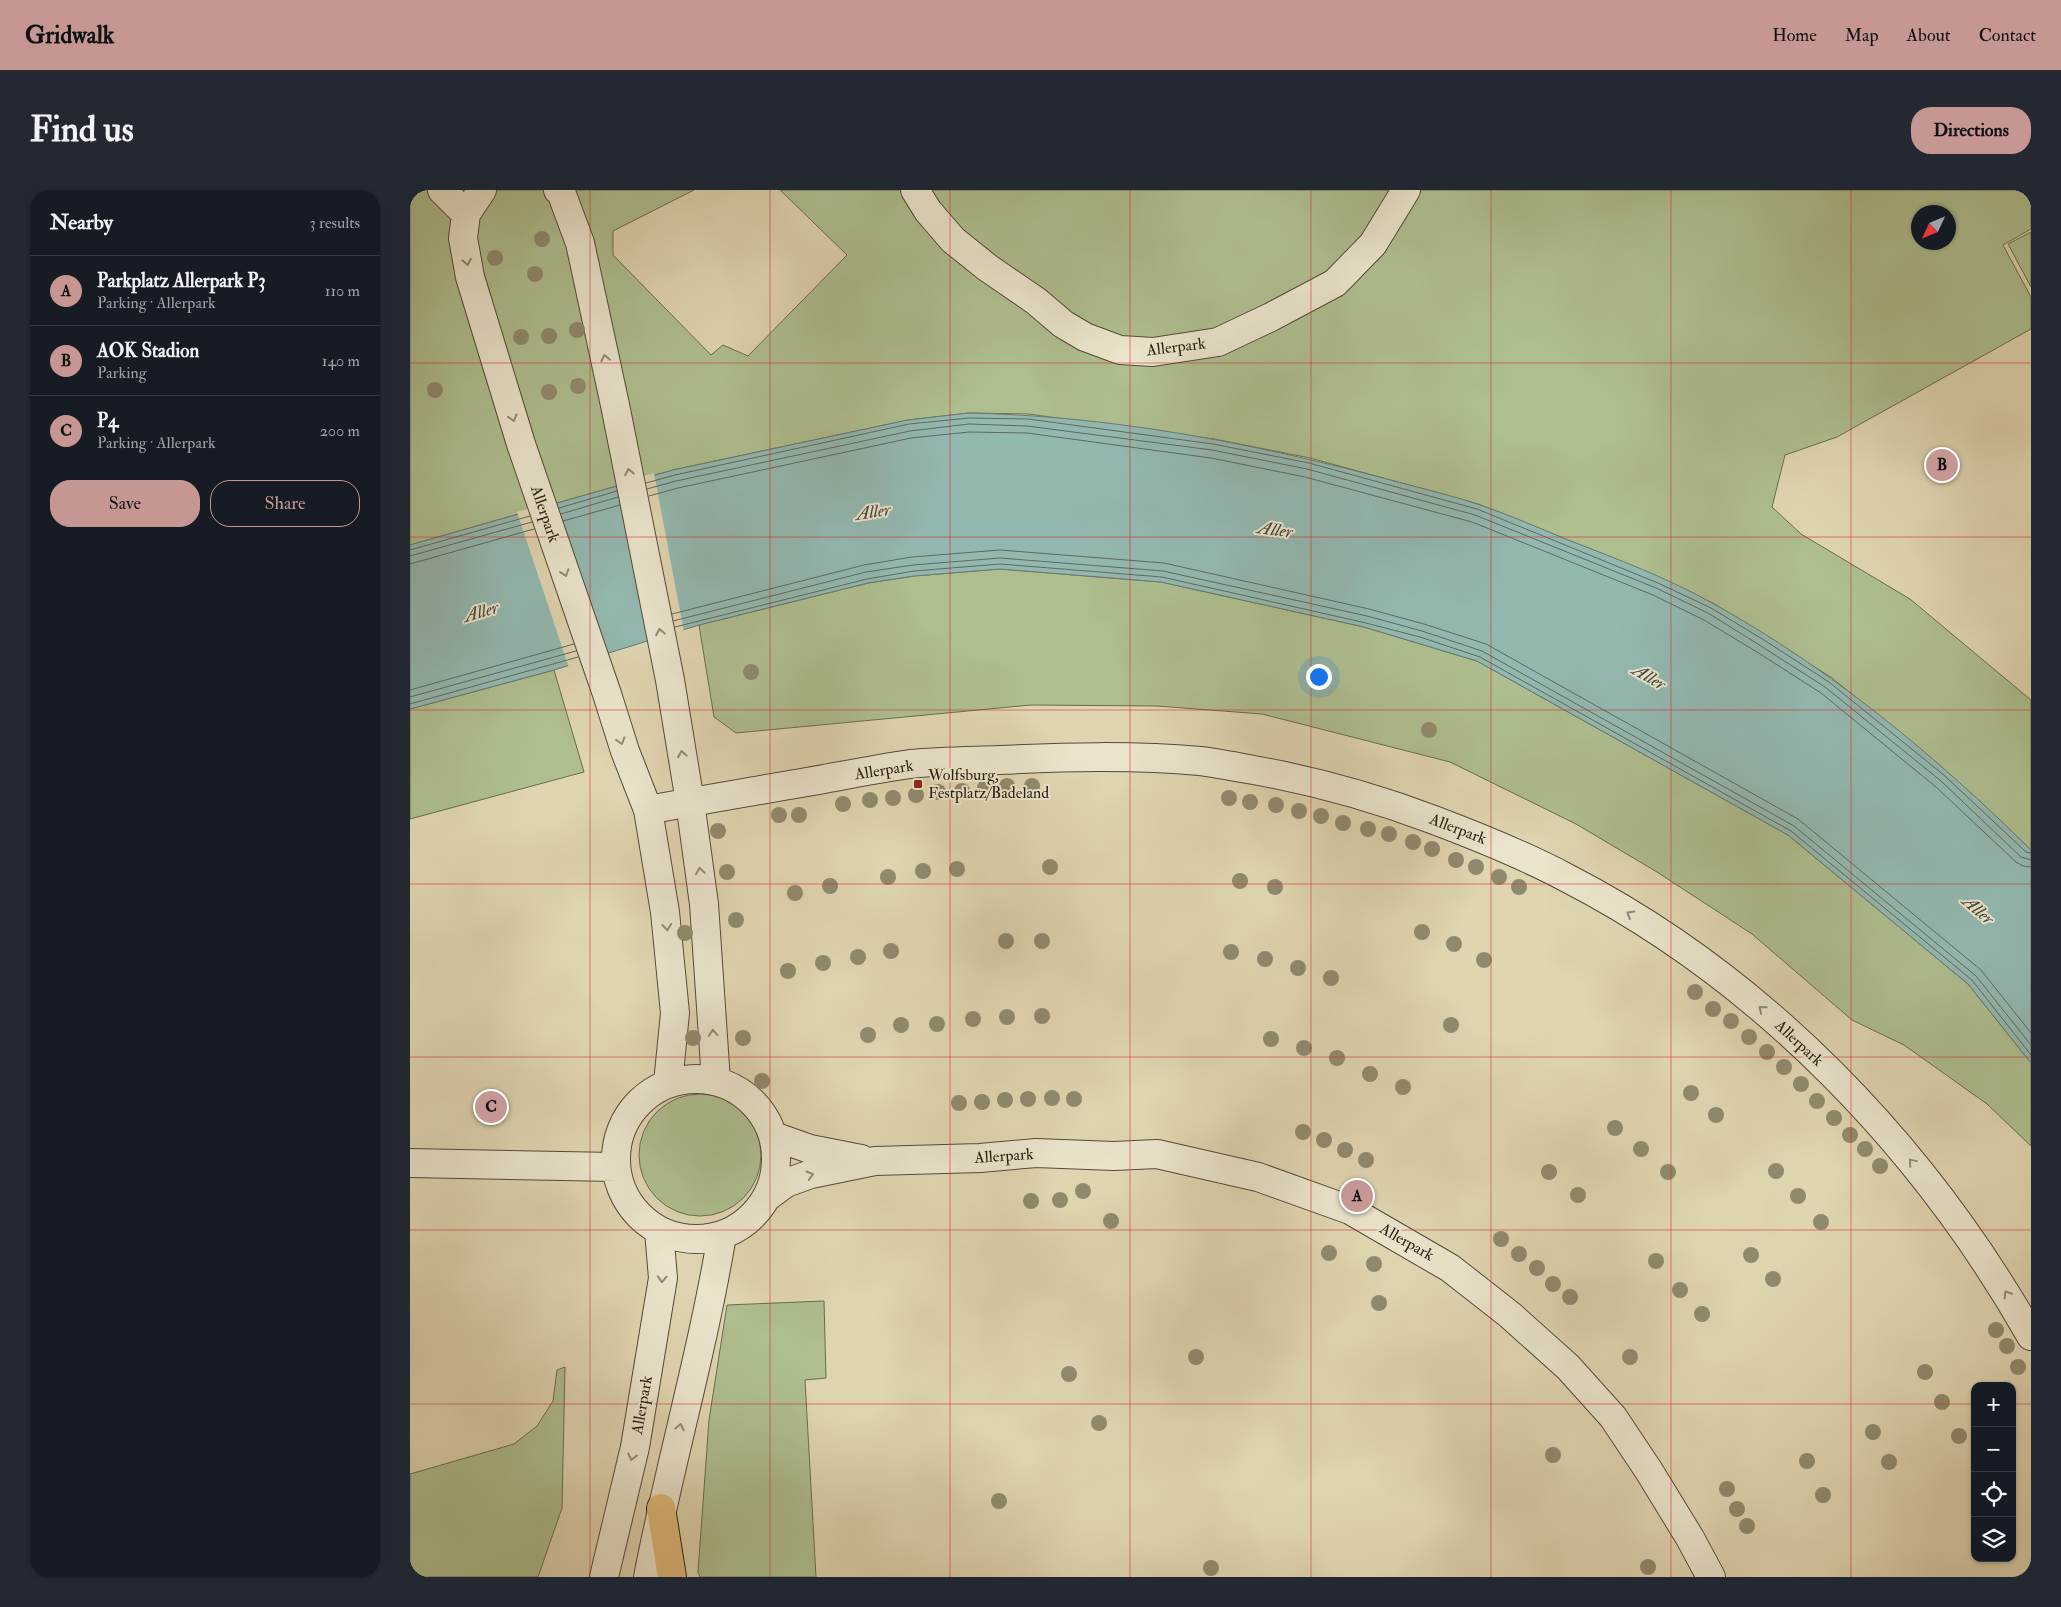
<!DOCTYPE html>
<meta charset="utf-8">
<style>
:root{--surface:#171b24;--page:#242831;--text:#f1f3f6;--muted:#9ea1a6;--line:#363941;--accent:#c59692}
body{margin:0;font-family:"IM FELL Double Pica",serif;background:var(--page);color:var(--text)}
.controls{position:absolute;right:15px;bottom:15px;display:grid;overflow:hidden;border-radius:10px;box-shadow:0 1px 4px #0004}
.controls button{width:45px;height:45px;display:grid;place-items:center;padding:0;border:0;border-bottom:1px solid var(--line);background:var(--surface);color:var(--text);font:25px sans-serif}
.compass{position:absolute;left:1501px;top:15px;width:45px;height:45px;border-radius:50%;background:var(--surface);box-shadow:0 1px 4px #0004;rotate:226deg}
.you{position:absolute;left:908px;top:486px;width:18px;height:18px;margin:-12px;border:4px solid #fff;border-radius:50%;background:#1a73e8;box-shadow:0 0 0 8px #1a73e833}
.badge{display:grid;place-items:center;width:32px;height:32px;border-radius:50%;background:var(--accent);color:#111;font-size:16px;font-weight:700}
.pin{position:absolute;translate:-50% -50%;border:2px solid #fff;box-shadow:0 1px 5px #0006}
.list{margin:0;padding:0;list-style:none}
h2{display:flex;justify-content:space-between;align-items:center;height:65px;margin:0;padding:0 20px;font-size:21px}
h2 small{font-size:16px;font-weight:400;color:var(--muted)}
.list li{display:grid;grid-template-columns:32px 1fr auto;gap:15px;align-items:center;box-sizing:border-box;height:70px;padding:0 20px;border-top:1px solid var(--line)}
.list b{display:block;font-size:19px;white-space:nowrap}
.list p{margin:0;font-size:16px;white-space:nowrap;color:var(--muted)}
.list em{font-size:16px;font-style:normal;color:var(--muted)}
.actions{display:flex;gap:10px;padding:15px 20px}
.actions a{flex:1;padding:11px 0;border:1px solid var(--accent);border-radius:20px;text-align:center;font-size:18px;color:var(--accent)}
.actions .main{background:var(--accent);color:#111}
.icon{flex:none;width:28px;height:28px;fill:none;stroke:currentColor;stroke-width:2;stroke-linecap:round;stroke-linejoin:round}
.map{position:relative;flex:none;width:1621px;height:1387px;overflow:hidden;border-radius:20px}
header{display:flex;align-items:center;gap:30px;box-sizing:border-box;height:70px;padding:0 25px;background:var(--accent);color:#111}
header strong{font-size:24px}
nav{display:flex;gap:28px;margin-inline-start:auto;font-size:18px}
.intro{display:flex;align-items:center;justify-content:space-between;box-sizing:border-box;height:120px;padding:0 30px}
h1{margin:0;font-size:35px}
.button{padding:12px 22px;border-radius:20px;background:var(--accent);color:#111;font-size:18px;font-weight:700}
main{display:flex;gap:30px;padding:0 30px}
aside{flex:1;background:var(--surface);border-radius:20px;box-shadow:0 1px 4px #0004}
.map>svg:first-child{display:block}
.green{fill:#aebe8f;stroke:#6a6c50;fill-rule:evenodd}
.water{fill:#93b8b0;stroke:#687970}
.pier{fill:#dfd5b1}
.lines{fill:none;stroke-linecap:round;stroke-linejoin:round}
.shore{stroke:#5d6a60;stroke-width:1}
.minor-casing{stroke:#554a38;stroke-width:30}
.major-casing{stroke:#271b10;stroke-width:30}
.minor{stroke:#eae4cc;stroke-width:28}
.major{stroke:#e0ba78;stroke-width:28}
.tree{fill:#908a6d}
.oneway{stroke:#928a77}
.grid{fill:none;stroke:#d62828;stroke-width:1;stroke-opacity:0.55}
.poi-dot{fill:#8f2418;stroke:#eae4cc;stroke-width:2}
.labels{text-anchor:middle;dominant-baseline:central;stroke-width:4;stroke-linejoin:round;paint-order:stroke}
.street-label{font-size:16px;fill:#271b10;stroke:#eae4cc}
.poi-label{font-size:16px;fill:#271b10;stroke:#eae4cc;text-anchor:start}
.water-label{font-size:18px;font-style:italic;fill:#474a40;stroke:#eae4cc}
</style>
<header>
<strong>Gridwalk</strong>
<nav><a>Home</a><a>Map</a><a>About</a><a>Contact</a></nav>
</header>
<div class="intro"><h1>Find us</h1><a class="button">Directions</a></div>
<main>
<aside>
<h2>Nearby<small>3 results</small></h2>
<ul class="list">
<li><span class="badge">A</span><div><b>Parkplatz Allerpark P3</b><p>Parking · Allerpark</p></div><em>110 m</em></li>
<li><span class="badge">B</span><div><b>AOK Stadion</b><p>Parking</p></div><em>140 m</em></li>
<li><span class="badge">C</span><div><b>P4</b><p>Parking · Allerpark</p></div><em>200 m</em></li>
</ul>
<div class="actions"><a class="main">Save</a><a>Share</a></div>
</aside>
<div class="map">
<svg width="1621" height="1387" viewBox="0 0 1621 1387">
<rect width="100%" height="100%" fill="#dfd5b1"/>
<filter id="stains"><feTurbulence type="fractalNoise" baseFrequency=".004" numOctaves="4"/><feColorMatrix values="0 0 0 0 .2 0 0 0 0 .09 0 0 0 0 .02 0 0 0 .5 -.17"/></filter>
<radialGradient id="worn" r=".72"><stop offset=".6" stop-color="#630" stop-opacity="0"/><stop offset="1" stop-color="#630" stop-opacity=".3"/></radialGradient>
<path class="green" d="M0,0h284l-81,41v24l98,100 12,-10 25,11 99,-101 -67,-65h1251v39l-28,16 28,52v32l-194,108 -52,18 -13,52 29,27 109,65 121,101v150l-83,-77 -116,-95 -119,-75 -105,-47 -130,-52 -168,-46 -96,-19 -186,-25 -59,-1 -61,7 -235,50 -263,75zM1508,22h30v30h-30z
M1621,42v55l-23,-43z
M590,379l161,13 203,45 113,34 311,174 180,149 63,79v83l-44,-42 -83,-59 -52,-25 -100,-86 -95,-62 -81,-48 -126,-62 -188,-48 -105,-8 -126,-1 -295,28 -22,-16 -15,-92 169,-42 46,-7z
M144,480l30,102 -174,47v-110z
M229 965a61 61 0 1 1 122 0a61 61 0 1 1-122 0Z
M414,1111l2,77 -21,2 11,197h-116l-2,-5 11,-152 18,-115z
M155,1177l-3,141 -24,69h-128v-103l104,-30 23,-18 16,-25 4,-31z"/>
<path class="water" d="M559,223c140,3 279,29 414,65 32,9 65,16 97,27 30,10 59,23 88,35 49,19 100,38 146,64 117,65 222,152 317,246v213l-63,-79 -180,-149 -311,-174 -113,-34 -203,-45 -161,-13 -86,7 -46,7 -169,42 -145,45 -144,39v-164l263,-75 235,-50z"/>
<path class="pier" d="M244,283l30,159 -36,11 -31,-160z
M144,311l52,155 -37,12 -52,-156z"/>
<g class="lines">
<path class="shore" d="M236,293l29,-8 234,-51 60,-6 59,1 185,25 96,19 168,46 181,74 53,25 53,32 65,42 116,94 81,76 5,1
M237,299l29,-8 234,-50 59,-7 58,2 185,24 95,19 168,46 181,73 52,25 53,33 64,41 116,94 80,76 10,3
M239,306l29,-8 233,-50 58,-6 58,1 184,25 94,19 167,45 181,73 51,25 53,32 64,41 115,94 80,75 7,4 8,1
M149,318l58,-17
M151,324l57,-17
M153,331l57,-16
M0,360l120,-34
M0,366l122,-34
M0,374l124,-35
M262,424l192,-49 48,-8 88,-7 164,13 205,46 55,15 62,20 312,175 183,151 50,63
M263,431l193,-49 47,-7 87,-7 163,13 204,45 55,15 60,20 312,175 182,150 55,69
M265,437l192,-48 47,-8 86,-7 162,13 204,46 54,14 60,20 311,174 181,149 59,75
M0,500l164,-46
M0,507l166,-46
M0,514l168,-47"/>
<defs>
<path id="minor" d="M32,0l24,24
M72,0l-16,24 -3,24 7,39 51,167 86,250 18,57 23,59 17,102 10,101 -7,70
M148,0l3,2 19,51 35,162 55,275 20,122 14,102 12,177
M505,0l13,21 25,29 35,28 48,33 27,23 22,13 35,13 33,2 65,-10 53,-25 64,-34 38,-39 33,-54
M238,620c53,-10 106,-19 159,-28 34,-6 69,-13 103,-18 29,-3 59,-3 89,-4 66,-3 134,-5 201,1 16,2 32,5 48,8 64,11 125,28 186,51 45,17 90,35 133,58 196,101 356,268 464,458
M206 969a80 80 0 1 1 160 0a80 80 0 1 1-160 0Z
M363,946l37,13 51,10
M0,973l205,4
M357,1007l19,-14 25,-9 64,-13 105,-3 56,-5 78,3 43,-2 101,23 92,33 100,58 60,47 58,52 45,50 36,54 41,67 21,39
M194,1387l31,-130 28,-169 -4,-47
M238,1387c22,-114 55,-227 74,-342"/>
<path id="major" d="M251,1318l11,69"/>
</defs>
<use href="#minor" class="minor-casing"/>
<use href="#major" class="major-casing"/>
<use href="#minor" class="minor"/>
<use href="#major" class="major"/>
</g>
<g class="tree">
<circle cx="132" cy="49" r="8"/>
<circle cx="85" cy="68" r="8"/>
<circle cx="125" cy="84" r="8"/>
<circle cx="167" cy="140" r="8"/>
<circle cx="139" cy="146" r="8"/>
<circle cx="111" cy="147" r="8"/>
<circle cx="168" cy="196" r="8"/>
<circle cx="25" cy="200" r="8"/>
<circle cx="139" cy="202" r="8"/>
<circle cx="341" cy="482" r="8"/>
<circle cx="1019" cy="540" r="8"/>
<circle cx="597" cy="596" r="8"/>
<circle cx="622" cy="596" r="8"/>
<circle cx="575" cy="598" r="8"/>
<circle cx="552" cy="601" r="8"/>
<circle cx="528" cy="602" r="8"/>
<circle cx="506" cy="605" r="8"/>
<circle cx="483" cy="608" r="8"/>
<circle cx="819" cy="608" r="8"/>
<circle cx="460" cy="610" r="8"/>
<circle cx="840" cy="612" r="8"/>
<circle cx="433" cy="614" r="8"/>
<circle cx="866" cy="615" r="8"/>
<circle cx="889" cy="621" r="8"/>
<circle cx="369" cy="625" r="8"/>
<circle cx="389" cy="625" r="8"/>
<circle cx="911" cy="626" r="8"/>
<circle cx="933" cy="633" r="8"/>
<circle cx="958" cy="639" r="8"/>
<circle cx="308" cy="641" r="8"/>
<circle cx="979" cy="644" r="8"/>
<circle cx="1003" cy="652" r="8"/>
<circle cx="1022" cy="659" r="8"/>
<circle cx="1046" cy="670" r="8"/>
<circle cx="640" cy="677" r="8"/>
<circle cx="1066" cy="677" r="8"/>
<circle cx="547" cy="679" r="8"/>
<circle cx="513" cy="681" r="8"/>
<circle cx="317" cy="682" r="8"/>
<circle cx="478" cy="687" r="8"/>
<circle cx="1089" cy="687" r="8"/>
<circle cx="830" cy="691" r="8"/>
<circle cx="420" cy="696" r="8"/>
<circle cx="865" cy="697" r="8"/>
<circle cx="1109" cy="697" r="8"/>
<circle cx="385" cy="703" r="8"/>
<circle cx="326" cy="730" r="8"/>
<circle cx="1012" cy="742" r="8"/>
<circle cx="275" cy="743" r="8"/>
<circle cx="596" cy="751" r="8"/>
<circle cx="632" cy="751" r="8"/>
<circle cx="1044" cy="754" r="8"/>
<circle cx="481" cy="761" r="8"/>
<circle cx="821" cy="762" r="8"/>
<circle cx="448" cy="767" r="8"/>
<circle cx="855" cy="769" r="8"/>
<circle cx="1074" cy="770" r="8"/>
<circle cx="413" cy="773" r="8"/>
<circle cx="888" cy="778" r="8"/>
<circle cx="378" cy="781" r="8"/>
<circle cx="921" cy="788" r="8"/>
<circle cx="1285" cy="802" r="8"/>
<circle cx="1303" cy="819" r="8"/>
<circle cx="632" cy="826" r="8"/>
<circle cx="597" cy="827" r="8"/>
<circle cx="563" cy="829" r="8"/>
<circle cx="1321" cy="831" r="8"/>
<circle cx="527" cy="834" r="8"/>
<circle cx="491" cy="835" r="8"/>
<circle cx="1041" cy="835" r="8"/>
<circle cx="458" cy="845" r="8"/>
<circle cx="1339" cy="847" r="8"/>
<circle cx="283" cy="848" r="8"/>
<circle cx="333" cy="848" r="8"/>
<circle cx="861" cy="849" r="8"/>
<circle cx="894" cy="858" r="8"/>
<circle cx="1357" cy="862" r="8"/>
<circle cx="927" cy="868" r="8"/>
<circle cx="1374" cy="877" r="8"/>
<circle cx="960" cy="884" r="8"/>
<circle cx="352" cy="891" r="8"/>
<circle cx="1391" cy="894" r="8"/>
<circle cx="993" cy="897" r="8"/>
<circle cx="1281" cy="903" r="8"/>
<circle cx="642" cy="908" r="8"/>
<circle cx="618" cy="909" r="8"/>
<circle cx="664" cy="909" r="8"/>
<circle cx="595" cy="910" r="8"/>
<circle cx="1407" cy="911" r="8"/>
<circle cx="572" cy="912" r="8"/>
<circle cx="549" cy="913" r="8"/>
<circle cx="1306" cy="925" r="8"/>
<circle cx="1424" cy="928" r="8"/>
<circle cx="1205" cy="938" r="8"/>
<circle cx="893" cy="942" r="8"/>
<circle cx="1440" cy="945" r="8"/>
<circle cx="914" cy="950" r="8"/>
<circle cx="1231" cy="959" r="8"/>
<circle cx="1455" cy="959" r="8"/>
<circle cx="935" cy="960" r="8"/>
<circle cx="956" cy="970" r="8"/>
<circle cx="1470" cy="976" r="8"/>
<circle cx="1366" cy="981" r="8"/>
<circle cx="1139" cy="982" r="8"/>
<circle cx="1258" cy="982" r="8"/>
<circle cx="673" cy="1001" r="8"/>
<circle cx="1168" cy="1005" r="8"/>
<circle cx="1388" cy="1006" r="8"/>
<circle cx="650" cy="1010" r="8"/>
<circle cx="621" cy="1011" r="8"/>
<circle cx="701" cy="1031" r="8"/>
<circle cx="1411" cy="1032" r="8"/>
<circle cx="1091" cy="1049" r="8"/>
<circle cx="919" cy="1063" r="8"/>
<circle cx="1109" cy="1064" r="8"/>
<circle cx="1341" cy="1065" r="8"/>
<circle cx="1246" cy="1071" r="8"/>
<circle cx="964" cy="1074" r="8"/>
<circle cx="1127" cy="1078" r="8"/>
<circle cx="1363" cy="1089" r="8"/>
<circle cx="1143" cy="1094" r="8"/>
<circle cx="1270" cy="1100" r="8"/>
<circle cx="1160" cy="1107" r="8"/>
<circle cx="969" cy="1113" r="8"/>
<circle cx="1292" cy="1124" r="8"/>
<circle cx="1586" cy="1140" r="8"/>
<circle cx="1597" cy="1156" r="8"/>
<circle cx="786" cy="1167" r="8"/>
<circle cx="1220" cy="1167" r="8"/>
<circle cx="1608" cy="1177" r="8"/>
<circle cx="1515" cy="1182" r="8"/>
<circle cx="659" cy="1184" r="8"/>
<circle cx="1532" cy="1212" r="8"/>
<circle cx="689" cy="1233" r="8"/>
<circle cx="1463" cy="1242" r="8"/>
<circle cx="1549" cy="1246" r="8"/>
<circle cx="1143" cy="1265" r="8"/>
<circle cx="1397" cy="1271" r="8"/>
<circle cx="1479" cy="1272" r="8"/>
<circle cx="1317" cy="1299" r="8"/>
<circle cx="1413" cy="1305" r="8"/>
<circle cx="589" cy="1311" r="8"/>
<circle cx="1327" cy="1319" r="8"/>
<circle cx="1337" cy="1336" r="8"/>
<circle cx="1238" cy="1377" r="8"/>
<circle cx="801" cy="1378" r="8"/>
</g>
<defs><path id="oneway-chevron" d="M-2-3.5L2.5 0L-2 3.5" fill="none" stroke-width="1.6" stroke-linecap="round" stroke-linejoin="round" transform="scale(1.25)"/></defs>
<g class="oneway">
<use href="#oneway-chevron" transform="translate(57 72) rotate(80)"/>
<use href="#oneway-chevron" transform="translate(195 168) rotate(-102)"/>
<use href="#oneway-chevron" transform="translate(103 228) rotate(73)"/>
<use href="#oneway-chevron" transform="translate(219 282) rotate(-101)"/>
<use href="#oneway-chevron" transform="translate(155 383) rotate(71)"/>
<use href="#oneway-chevron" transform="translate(250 442) rotate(-101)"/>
<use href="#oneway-chevron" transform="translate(211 551) rotate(73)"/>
<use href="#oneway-chevron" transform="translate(272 564) rotate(-100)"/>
<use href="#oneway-chevron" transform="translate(290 681) rotate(-98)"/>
<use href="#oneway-chevron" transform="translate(1220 724) rotate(-149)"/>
<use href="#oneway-chevron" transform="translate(257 737) rotate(84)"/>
<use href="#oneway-chevron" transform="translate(1352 819) rotate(-140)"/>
<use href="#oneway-chevron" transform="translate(303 843) rotate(-94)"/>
<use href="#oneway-chevron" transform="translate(1502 972) rotate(-130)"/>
<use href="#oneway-chevron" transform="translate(400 985) rotate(-16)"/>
<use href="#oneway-chevron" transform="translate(252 1089) rotate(93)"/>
<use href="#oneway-chevron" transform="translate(1597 1104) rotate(-123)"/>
<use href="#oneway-chevron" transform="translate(270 1237) rotate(-77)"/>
<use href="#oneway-chevron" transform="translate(222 1267) rotate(103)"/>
</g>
<path class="grid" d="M180,0v1387M360,0v1387M540,0v1387M720,0v1387M901,0v1387M1081,0v1387M1261,0v1387M1441,0v1387M0,173h1621M0,347h1621M0,520h1621M0,694h1621M0,867h1621M0,1040h1621M0,1214h1565M1602,1214h19"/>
<rect class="poi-dot" x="503" y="589" width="10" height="10" rx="2.5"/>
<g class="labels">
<g class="street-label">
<text transform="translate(766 157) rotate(-7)">Allerpark</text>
<text transform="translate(135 324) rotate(71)">Allerpark</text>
<text transform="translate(474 580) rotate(-9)">Allerpark</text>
<text transform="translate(1048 639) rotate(21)">Allerpark</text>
<text transform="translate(1389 853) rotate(43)">Allerpark</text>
<text transform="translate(594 966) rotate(-4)">Allerpark</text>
<text transform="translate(997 1052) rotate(30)">Allerpark</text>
<text transform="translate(232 1215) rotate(-80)">Allerpark</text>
</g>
<g class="poi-label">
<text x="518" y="585">Wolfsburg,<tspan x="518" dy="18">Festplatz/Badeland</tspan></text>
</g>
<g class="water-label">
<text transform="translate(463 322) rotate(-8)">Aller</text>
<text transform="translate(865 340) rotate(8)">Aller</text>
<text transform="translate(71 422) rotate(-16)">Aller</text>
<text transform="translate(1239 487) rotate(30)">Aller</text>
<text transform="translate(1568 720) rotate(41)">Aller</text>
</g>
</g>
<rect width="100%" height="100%" filter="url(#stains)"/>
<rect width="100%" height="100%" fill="url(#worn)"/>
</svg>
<div class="controls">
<button>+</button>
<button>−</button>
<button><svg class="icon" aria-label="locate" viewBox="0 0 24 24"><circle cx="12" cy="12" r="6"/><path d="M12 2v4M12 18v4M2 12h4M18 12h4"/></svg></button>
<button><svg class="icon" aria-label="layers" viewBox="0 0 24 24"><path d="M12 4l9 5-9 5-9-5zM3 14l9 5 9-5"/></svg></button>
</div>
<svg class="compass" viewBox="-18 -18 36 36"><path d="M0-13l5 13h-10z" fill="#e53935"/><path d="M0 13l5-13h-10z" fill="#9ea1a6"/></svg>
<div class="you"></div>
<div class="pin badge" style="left:947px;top:1006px">A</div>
<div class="pin badge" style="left:1532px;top:275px">B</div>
<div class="pin badge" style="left:81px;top:917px">C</div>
</div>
</main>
